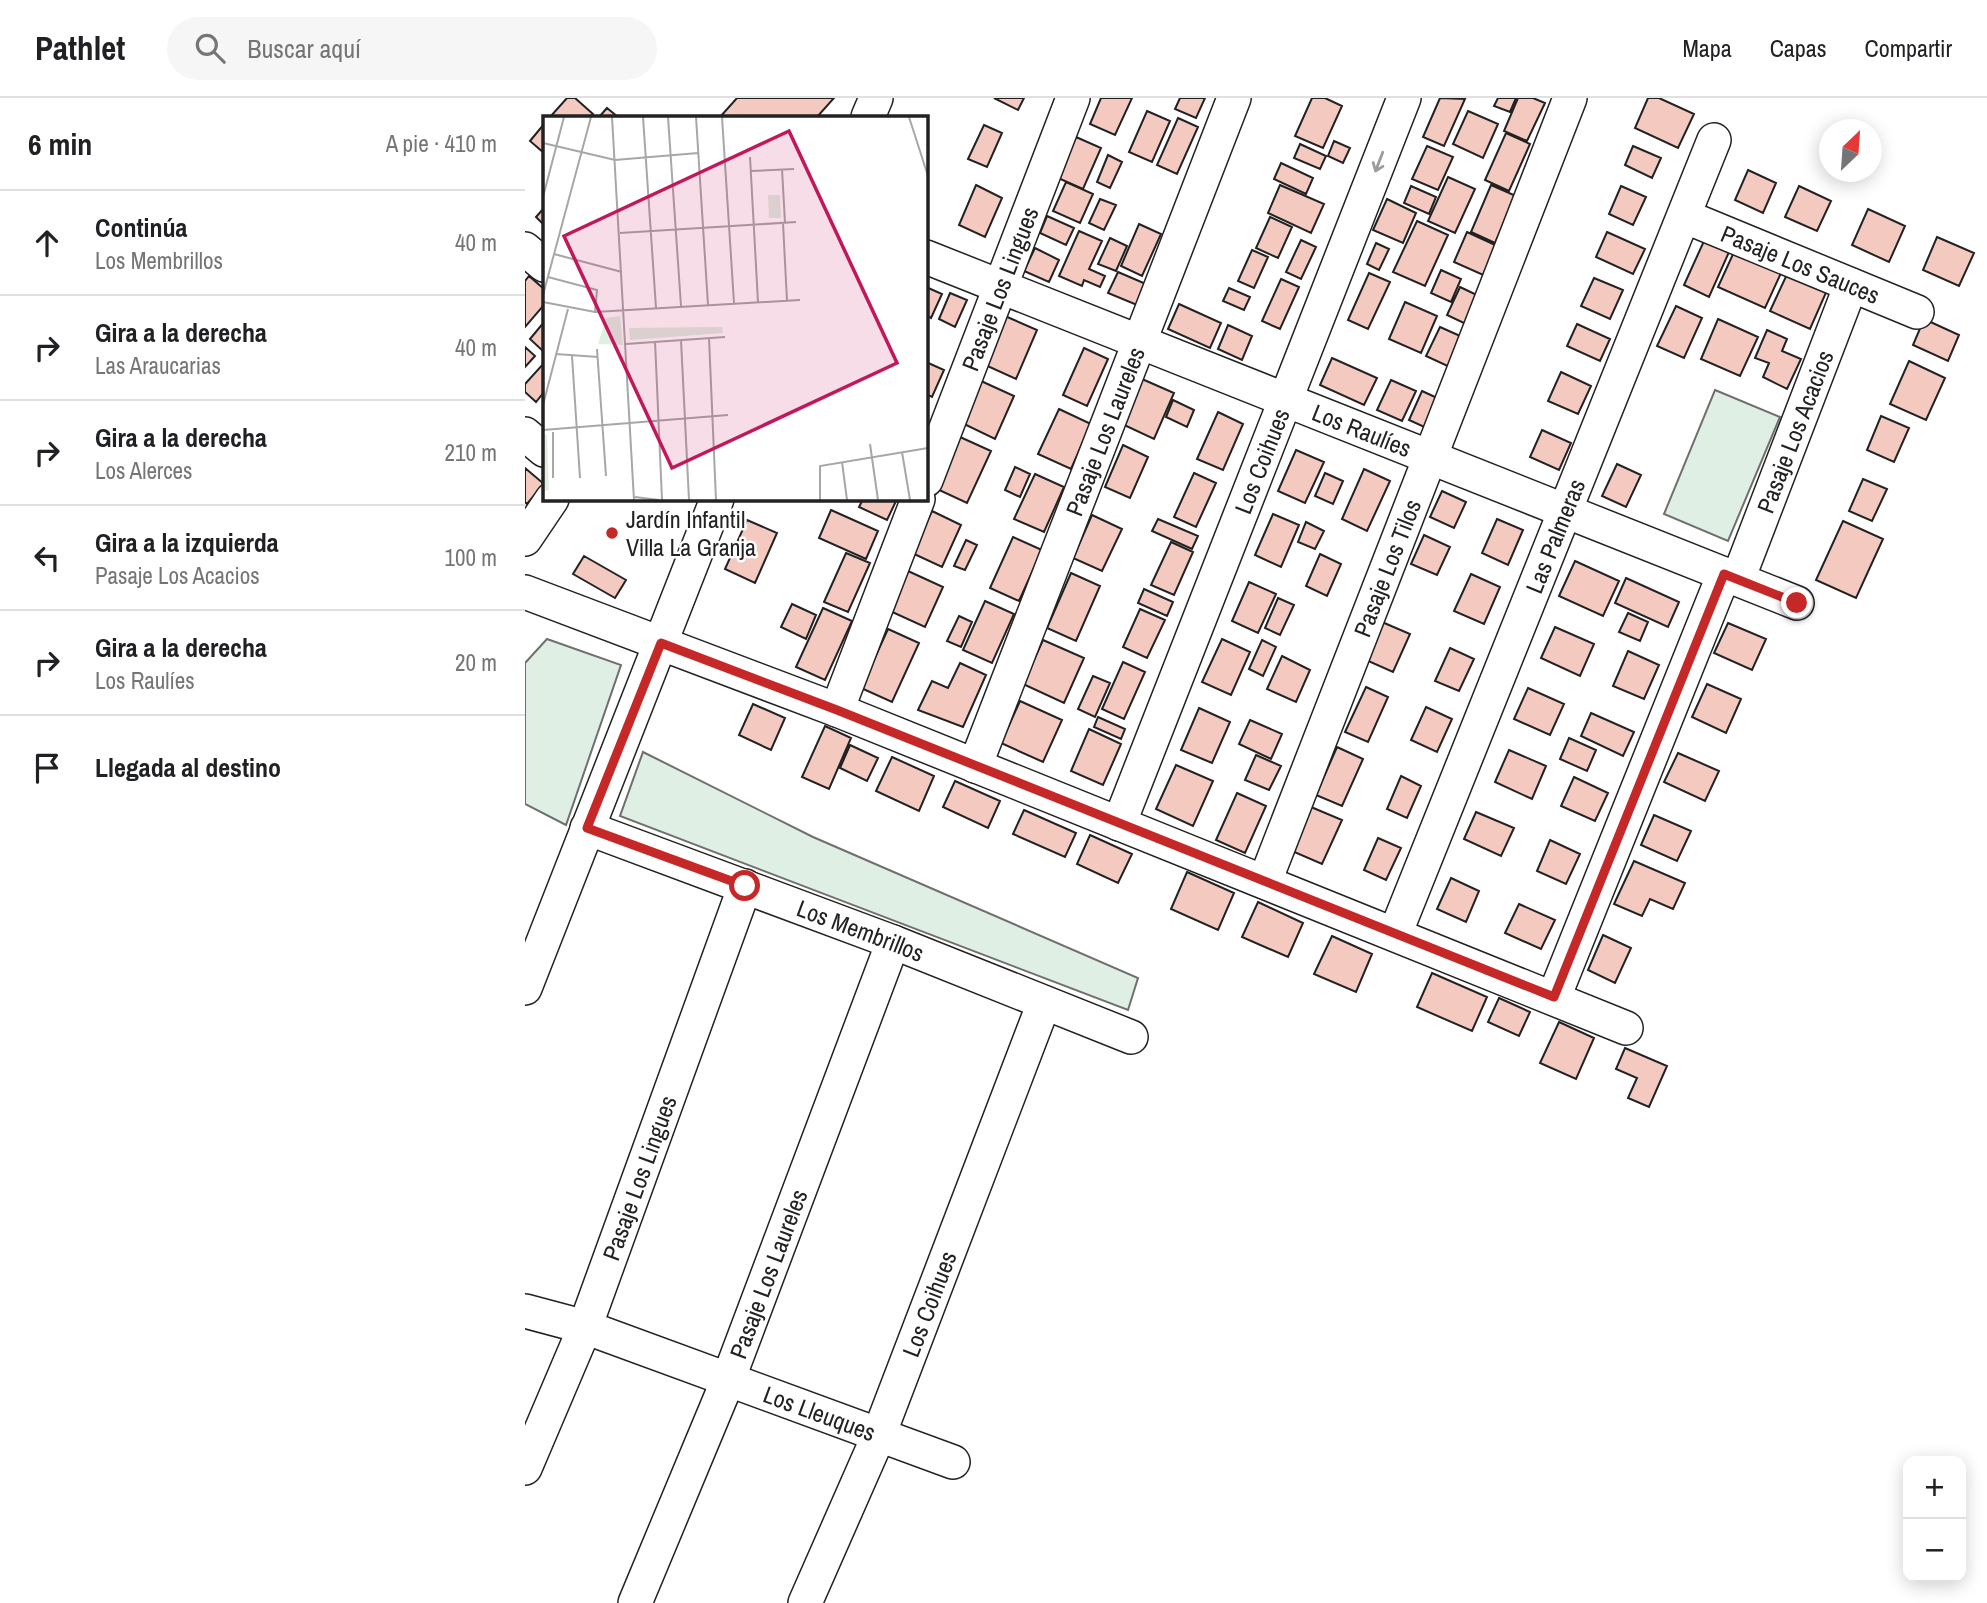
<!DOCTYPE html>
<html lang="es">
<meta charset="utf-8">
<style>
:root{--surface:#fff;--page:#f6f6f6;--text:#202124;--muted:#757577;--line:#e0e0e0}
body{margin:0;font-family:"Archivo Narrow",sans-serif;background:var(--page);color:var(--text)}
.controls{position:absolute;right:21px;bottom:21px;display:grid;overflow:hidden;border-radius:14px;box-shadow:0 4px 18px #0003}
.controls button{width:63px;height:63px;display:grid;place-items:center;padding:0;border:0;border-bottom:2px solid var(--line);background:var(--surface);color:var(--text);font:35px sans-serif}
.compass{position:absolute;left:1294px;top:21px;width:63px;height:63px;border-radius:50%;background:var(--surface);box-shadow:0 4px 18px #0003;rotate:25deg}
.stop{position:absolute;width:21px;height:21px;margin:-16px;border:5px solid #c62828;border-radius:50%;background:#fff}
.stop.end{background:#c62828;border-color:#fff;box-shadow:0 2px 7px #0008}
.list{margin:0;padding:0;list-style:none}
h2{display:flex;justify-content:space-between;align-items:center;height:91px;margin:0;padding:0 28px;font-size:30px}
h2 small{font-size:23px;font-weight:400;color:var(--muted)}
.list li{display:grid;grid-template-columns:46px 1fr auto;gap:21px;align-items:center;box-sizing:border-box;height:105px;padding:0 28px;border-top:2px solid var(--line)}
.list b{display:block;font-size:26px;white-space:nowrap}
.list p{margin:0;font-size:23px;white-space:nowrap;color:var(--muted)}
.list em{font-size:23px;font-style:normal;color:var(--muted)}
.icon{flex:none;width:38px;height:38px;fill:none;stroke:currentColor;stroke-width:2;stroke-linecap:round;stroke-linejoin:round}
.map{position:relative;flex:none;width:1462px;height:1505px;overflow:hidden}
header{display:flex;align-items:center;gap:42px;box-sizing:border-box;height:98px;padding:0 35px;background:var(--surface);border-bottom:2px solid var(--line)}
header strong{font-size:33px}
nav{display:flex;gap:38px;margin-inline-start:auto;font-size:24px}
.search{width:490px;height:63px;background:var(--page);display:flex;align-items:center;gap:18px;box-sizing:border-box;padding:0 24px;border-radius:38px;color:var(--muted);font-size:26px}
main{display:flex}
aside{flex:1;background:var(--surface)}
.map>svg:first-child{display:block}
.green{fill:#e0efe3;stroke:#6f6f6f;stroke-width:2}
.building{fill:#f3c9c0;stroke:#222;stroke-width:2}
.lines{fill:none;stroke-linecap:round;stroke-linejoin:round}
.minor-casing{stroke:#222;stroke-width:36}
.minor{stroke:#fff;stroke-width:33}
.oneway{stroke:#9c9c9c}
.route{stroke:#c62828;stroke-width:9}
.poi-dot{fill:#c62828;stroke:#fff;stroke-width:2.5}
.labels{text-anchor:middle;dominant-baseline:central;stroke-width:5;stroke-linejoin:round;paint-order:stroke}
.street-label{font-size:24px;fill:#222;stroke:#fff}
.poi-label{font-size:24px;fill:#222;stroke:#fff;text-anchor:start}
.inset-road{fill:none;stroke:#a7a7a7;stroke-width:2}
.view{fill:#c2185b;fill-opacity:0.15;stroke:#c2185b;stroke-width:3.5}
.inset-edge{fill:none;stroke:#222;stroke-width:3.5}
</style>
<header>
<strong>Pathlet</strong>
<div class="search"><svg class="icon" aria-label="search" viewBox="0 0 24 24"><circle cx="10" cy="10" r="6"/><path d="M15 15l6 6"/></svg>Buscar aquí</div>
<nav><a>Mapa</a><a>Capas</a><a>Compartir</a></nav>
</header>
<main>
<aside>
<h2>6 min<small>A pie · 410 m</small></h2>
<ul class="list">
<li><svg class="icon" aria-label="ahead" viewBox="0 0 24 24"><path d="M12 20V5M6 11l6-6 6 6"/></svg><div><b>Continúa</b><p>Los Membrillos</p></div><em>40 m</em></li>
<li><svg class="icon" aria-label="right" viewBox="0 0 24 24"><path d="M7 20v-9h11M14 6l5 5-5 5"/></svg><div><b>Gira a la derecha</b><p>Las Araucarias</p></div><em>40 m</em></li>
<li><svg class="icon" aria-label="right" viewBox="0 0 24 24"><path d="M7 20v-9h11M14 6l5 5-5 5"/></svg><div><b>Gira a la derecha</b><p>Los Alerces</p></div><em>210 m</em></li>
<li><svg class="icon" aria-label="left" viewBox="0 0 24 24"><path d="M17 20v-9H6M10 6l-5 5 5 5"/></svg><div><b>Gira a la izquierda</b><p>Pasaje Los Acacios</p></div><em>100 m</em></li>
<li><svg class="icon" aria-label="right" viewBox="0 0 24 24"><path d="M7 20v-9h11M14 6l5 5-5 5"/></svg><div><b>Gira a la derecha</b><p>Los Raulíes</p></div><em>20 m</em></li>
<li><svg class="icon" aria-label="arrive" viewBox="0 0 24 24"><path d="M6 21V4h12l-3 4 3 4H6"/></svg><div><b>Llegada al destino</b></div></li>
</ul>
</aside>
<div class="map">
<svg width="1462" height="1505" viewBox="0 0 1462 1505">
<rect width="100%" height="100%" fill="#fff"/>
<path class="green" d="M1190,292l65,27 -52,124 -64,-27z
M22,541l74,26 -55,160 -41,-21v-141z
M118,654l170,85 325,141 -10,32 -508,-194z"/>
<path class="building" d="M42,0h8l18,16 -3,3h-40z
M212,0h97l-17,19h-97z
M469,0h30l-6,12z
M576,0h31l-17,37 -25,-11z
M655,0h25l-9,20 -21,-9z
M787,0h13l17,8 -19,42 -28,-12z
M915,0l25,1 -21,47 -21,-9z
M973,0h18l-6,14 -16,-6z
M993,0h15l12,5 -18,38 -23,-10z
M1123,0h11l35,16 -16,34 -43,-20z
M82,10l11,9h-19z
M622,13l23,10 -18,41 -23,-10z
M943,13l30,13 -15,34 -30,-14z
M653,20l20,9 -21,47 -20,-9z
M19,26v29l-14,-12z
M459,27l18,8 -15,34 -19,-8z
M981,35l24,11 -21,47 -24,-11z
M551,39l25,11 -18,41 -25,-11z
M809,43l16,7 -7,15 -15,-7z
M775,46l26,12 -6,13 -26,-11z
M902,48l26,11 -15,33 -26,-11z
M1108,48l28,12 -9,20 -27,-13z
M583,57l14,7 -12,26 -13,-6z
M756,65l32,15 -7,16 -32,-15z
M1223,72l28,13 -13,30 -28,-13z
M923,79l27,12 -20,44 -27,-12z
M541,84l27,12 -13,29 -27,-12z
M451,87l26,13 -17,39 -26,-12z
M755,87l44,19 -13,29 -43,-20z
M966,87l25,11 -21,47 -24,-11z
M886,88l25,11 -7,17 -25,-11z
M1096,88l25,11 -13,28 -24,-11z
M1274,88l32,15 -14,30 -32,-14z
M575,101l16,6 -12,25 -15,-7z
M862,101l29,14 -13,30 -30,-13z
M19,110v17l-8,-8z
M1343,111l37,17 -16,36 -37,-17z
M522,118l27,12 -8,17 -26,-12z
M745,119l22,10 -14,31 -22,-10z
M892,123l31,14 -23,51 -32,-14z
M614,126l22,10 -19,42 -21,-10z
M554,133l23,10 -13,28 16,7 -5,11 -16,-7 -2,6 -23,-10z
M942,134l37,17 -14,29 -36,-16z
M1082,134l38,17 -12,25 -37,-17z
M1412,139l37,16 -15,33 -36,-16z
M585,140l17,8 -11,25 -18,-7z
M776,142l15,7 -15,32 -15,-7z
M1179,143l25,11 -20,45 -25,-12z
M851,145l13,6 -10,21 -12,-6z
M510,150l24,12 -10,22 -25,-11z
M727,152l16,7 -14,31 -16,-7z
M1209,154l47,21 -16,35 -47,-21z
M916,172l20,9 -10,23 -20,-9z
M1264,172l39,18 -18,41 -40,-18z
M593,174l28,12 -9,21 -29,-12z
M844,175l21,9 -22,47 -20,-9z
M4,178l15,13v16l-19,22v-46z
M1069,180l29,12 -13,29 -29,-13z
M756,181l18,8 -19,42 -18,-8z
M401,189l16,7 -11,24 -5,-3z
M935,189l21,10 -13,28 -21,-10z
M704,190l21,9 -6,13 -21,-9z
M425,195l17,7 -12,27 -16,-8z
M880,204l32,14 -16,37 -32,-14z
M654,206l42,19 -11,25 -42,-19z
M1151,208l26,12 -18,40 -27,-12z
M480,218l32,14 -21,49 -33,-15z
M1193,221l40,18 -18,39 -39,-17z
M1399,221l35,16 -11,26 -35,-16z
M19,224v30l-14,-13z
M1052,226l33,15 -10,22 -33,-15z
M703,227l24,11 -10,24 -24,-11z
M915,229l27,12 -13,30 -28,-13z
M1242,232l20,9 -5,12 19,8 -14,30 -24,-12 6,-14 -14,-5z
M0,249l10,9 -10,11z
M559,250l24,11 -21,47 -24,-11z
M807,260l45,20 -13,27 -44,-20z
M1384,263l36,17 -19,42 -36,-16z
M401,264l18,8 -12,27 -6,-3z
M19,265v29l-8,10 -11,-10v-8z
M1036,274l30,14 -13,28 -30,-13z
M617,281l32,14 -20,46 -32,-15z
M866,282l25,11 -14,30 -25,-11z
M456,283l33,15 -19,43 -33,-16z
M897,293l24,11 -13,29 -24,-11z
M648,302l21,10 -7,17 -21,-10z
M534,311l32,15 -20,45 -33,-15z
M693,314l25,12 -20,46 -26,-11z
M1356,318l28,12 -15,34 -27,-12z
M1017,332l29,13 -12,27 -29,-13z
M435,339l31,14 -24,52 -30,-14z
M598,347l25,12 -18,41 -25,-11z
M771,352l28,12 -19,41 -27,-12z
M1092,366l24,11 -15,32 -24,-11z
M490,369l15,7 -10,23 -15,-7z
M0,370l19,16 -17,20 -2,-2z
M839,371l26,12 -23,50 -25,-12z
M669,375l22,10 -20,44 -22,-10z
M800,375l18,8 -10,23 -18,-8z
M510,376l29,13 -20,45 -30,-13z
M1338,381l24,10 -15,32 -23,-10z
M917,393l24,11 -12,26 -24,-11z
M338,401h34l-10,21 -28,-13z
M306,412l47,21 -12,28 -47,-21z
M407,413l29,14 -19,42 -30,-14z
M748,416l26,11 -18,42 -26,-12z
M567,417l30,14 -20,42 -29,-13z
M633,421l40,17 -6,13 -40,-18z
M972,421l26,11 -15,35 -26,-12z
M222,422l30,13 -22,50 -30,-14z
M1318,423l40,18 -27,59 -40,-18z
M781,424l18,9 -9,18 -17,-7z
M899,437l26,12 -13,28 -26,-11z
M488,439l29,13 -23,51 -29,-13z
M441,442l11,5 -12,25 -11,-4z
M646,444l22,10 -19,43 -23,-10z
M321,455l24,10 -22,49 -24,-10z
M795,456l21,10 -14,32 -21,-10z
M59,458l42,24 -11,18 -42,-24z
M1050,463l44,20 -16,35 -44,-20z
M383,473l35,16 -18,40 -35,-16z
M546,475l29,13 -24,55 -29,-13z
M946,476l29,13 -16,37 -30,-13z
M1101,480l53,24 -11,25 -53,-24z
M724,484l27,12 -18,39 -26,-12z
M619,491l29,13 -6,14 -29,-13z
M753,500l16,7 -14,30 -15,-7z
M460,503l29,13 -22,49 -29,-13z
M267,506l24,11 -10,24 -25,-12z
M298,510l29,13 -27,59 -29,-13z
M615,511l25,11 -18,38 -24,-11z
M1103,515l20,9 -8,19 -21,-9z
M434,518l13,6 -11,25 -14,-6z
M857,524l28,12 -17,38 -27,-12z
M1203,525l38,16 -14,31 -38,-17z
M1030,529l39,17 -14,32 -39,-18z
M363,531l31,14 -27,59 -31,-14z
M697,541l28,13 -19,43 -29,-13z
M518,542l41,18 -20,45 -41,-19z
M737,542l14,7 -13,29 -14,-7z
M925,550l24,11 -15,32 -24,-10z
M1103,553l31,14 -15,34 -31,-13z
M757,558l28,14 -14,32 -29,-13z
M598,564l22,10 -21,47 -22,-10z
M435,565l26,12 -23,52 -45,-17 14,-29 16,7z
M568,578l17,7 -15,34 -17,-8z
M1182,586l34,15 -15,34 -34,-16z
M841,589l22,10 -20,45 -23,-10z
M1003,590l36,16 -14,31 -36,-16z
M495,603l42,19 -19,42 -42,-19z
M228,606l32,14 -14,32 -32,-15z
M901,609l26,12 -15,33 -26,-12z
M674,610l31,14 -18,41 -31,-13z
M1066,615l43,19 -11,24 -42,-20z
M573,619l27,12 -4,10 -27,-12z
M725,622l32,14 -11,25 -32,-15z
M300,628l26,12 -22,51 -27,-12z
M564,631l32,15 -18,41 -32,-14z
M1044,640l27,12 -9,21 -27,-12z
M325,647l28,13 -11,23 -27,-13z
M812,649l26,12 -21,47 -26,-11z
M984,652l37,16 -14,33 -37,-17z
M1153,655l41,18 -14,30 -41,-19z
M731,657l25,11 -12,24 -24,-10z
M367,659l42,19 -15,35 -43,-20z
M651,667l37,16 -20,45 -37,-17z
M876,678l20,10 -14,32 -20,-9z
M1049,679l34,16 -13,28 -34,-15z
M430,683l45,20 -12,27 -45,-21z
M712,695l29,13 -21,47 -29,-13z
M786,709l31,13 -20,44 -30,-13z
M499,712l52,23 -11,24 -52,-23z
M951,714l38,16 -13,28 -37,-17z
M1129,717l37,16 -14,30 -36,-16z
M565,737l42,19 -14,29 -41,-19z
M853,740l23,10 -15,32 -22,-10z
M1025,742l30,14 -14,30 -29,-13z
M1109,763l51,22 -12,26 -23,-10 -8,17 -28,-12z
M662,774l47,21 -16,37 -47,-21z
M926,780l28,13 -13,31 -29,-13z
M733,804l45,21 -15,34 -46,-20z
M994,806l36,16 -14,29 -36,-16z
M1078,837l28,13 -16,35 -27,-13z
M807,838l40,18 -16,38 -42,-18z
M907,875l55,24 -15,34 -55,-24z
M974,900l31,14 -11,24 -31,-14z
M1034,924l35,16 -18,41 -36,-16z
M1100,950l42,18 -18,41 -21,-9 9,-20 -21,-9z"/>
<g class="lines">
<defs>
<g id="minor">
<path d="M343,19l8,-19"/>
<path id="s1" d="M1159,118l233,96"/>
<path d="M0,151l19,16"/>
<path id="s2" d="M401,159l871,346"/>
<path d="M0,336l19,16"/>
<path id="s3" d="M401,382l147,-382"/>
<path d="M0,441l27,-40"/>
<path id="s4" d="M1213,481l113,-294"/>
<path d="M0,494l312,118 789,318"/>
<path d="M312,612l81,-211"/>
<path id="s5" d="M450,668l259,-668"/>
<path id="s6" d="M594,726l285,-726"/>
<path id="s7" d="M62,730l306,114 238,95"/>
<path id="s8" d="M740,783l305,-783"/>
<path id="s9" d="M870,836l319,-794"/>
<path d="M0,890l192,-489"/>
<path d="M1029,899l170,-423"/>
<path id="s10" d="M0,1213l60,16 368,135"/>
<path id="s11" d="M0,1370l60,-141 160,-441"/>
<path id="s12" d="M110,1505l93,-223 165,-438"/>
<path id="s13" d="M280,1505l73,-166 166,-434"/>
</g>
</defs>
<use href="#minor" class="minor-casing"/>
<use href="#minor" class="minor"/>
</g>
<defs><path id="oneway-shaft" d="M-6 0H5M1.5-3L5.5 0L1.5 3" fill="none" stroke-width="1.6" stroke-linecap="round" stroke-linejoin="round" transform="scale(1.75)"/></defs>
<use class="oneway" href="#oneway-shaft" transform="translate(854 64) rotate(111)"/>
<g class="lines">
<path class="route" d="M220,788l-158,-58 74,-185 176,67 717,287 170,-423 73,29"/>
</g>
<circle class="poi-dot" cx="87" cy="435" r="7"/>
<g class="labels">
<g class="street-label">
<text stroke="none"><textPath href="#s1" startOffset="126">Pasaje Los Sauces</textPath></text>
<text stroke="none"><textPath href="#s3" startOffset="205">Pasaje Los Lingues</textPath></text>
<text stroke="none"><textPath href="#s2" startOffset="469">Los Raulíes</textPath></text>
<text stroke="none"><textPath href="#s5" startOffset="359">Pasaje Los Laureles</textPath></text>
<text stroke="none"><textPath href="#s4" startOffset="158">Pasaje Los Acacios</textPath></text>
<text stroke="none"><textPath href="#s6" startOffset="390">Los Coihues</textPath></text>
<text stroke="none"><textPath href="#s9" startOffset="429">Las Palmeras</textPath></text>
<text stroke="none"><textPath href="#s8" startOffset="336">Pasaje Los Tilos</textPath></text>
<text stroke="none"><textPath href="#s7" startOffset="292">Los Membrillos</textPath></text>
<text stroke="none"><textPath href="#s11" startOffset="312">Pasaje Los Lingues</textPath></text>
<text stroke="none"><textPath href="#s12" startOffset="355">Pasaje Los Laureles</textPath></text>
<text stroke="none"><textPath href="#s13" startOffset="324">Los Coihues</textPath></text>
<text stroke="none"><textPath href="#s10" startOffset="312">Los Lleuques</textPath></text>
</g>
<g class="poi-label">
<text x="101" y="421">Jardín Infantil<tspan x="101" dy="28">Villa La Granja</tspan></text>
</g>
</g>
<g transform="translate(18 18)">
<rect width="385" height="385" fill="#fff"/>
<path d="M225,79h12l1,23h-12zM77,200l3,29 -25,-1 8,-26zM179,211l1,6 -93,7 -1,-12zM0,318l4,1 2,55 -6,1z" fill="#e0efe3"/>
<path class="inset-road" d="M69,1l22,383M100,1l13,191M125,1l13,189M153,1l12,188M179,1l12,186M366,1l19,59M0,27l72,17 83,-7M207,41l8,145M239,53l3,54M208,55l43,-2M0,81l21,-80M240,107l4,78M77,117l176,-11M11,138l68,18M5,161l49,13 -2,22M0,179l48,-178M0,186l52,10 205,-12M166,222l7,162M138,224l8,160M112,225l7,159M83,228l99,-7M54,233l9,127M13,238l42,3M29,240l8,122M0,289l25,-96M0,314l185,-15M10,316v46M327,328l8,56M359,336l8,48M299,346l5,38M92,381l24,3M277,384v-34l108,-18"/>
<path class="view" d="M246,15l108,232 -225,105 -108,-232z"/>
<rect width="385" height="385" class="inset-edge"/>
</g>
</svg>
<div class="controls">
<button>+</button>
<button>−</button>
</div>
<svg class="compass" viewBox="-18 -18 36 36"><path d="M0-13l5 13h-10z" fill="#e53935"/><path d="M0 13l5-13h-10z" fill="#757577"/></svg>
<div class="stop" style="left:220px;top:788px"></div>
<div class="stop end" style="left:1272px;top:505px"></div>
</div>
</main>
